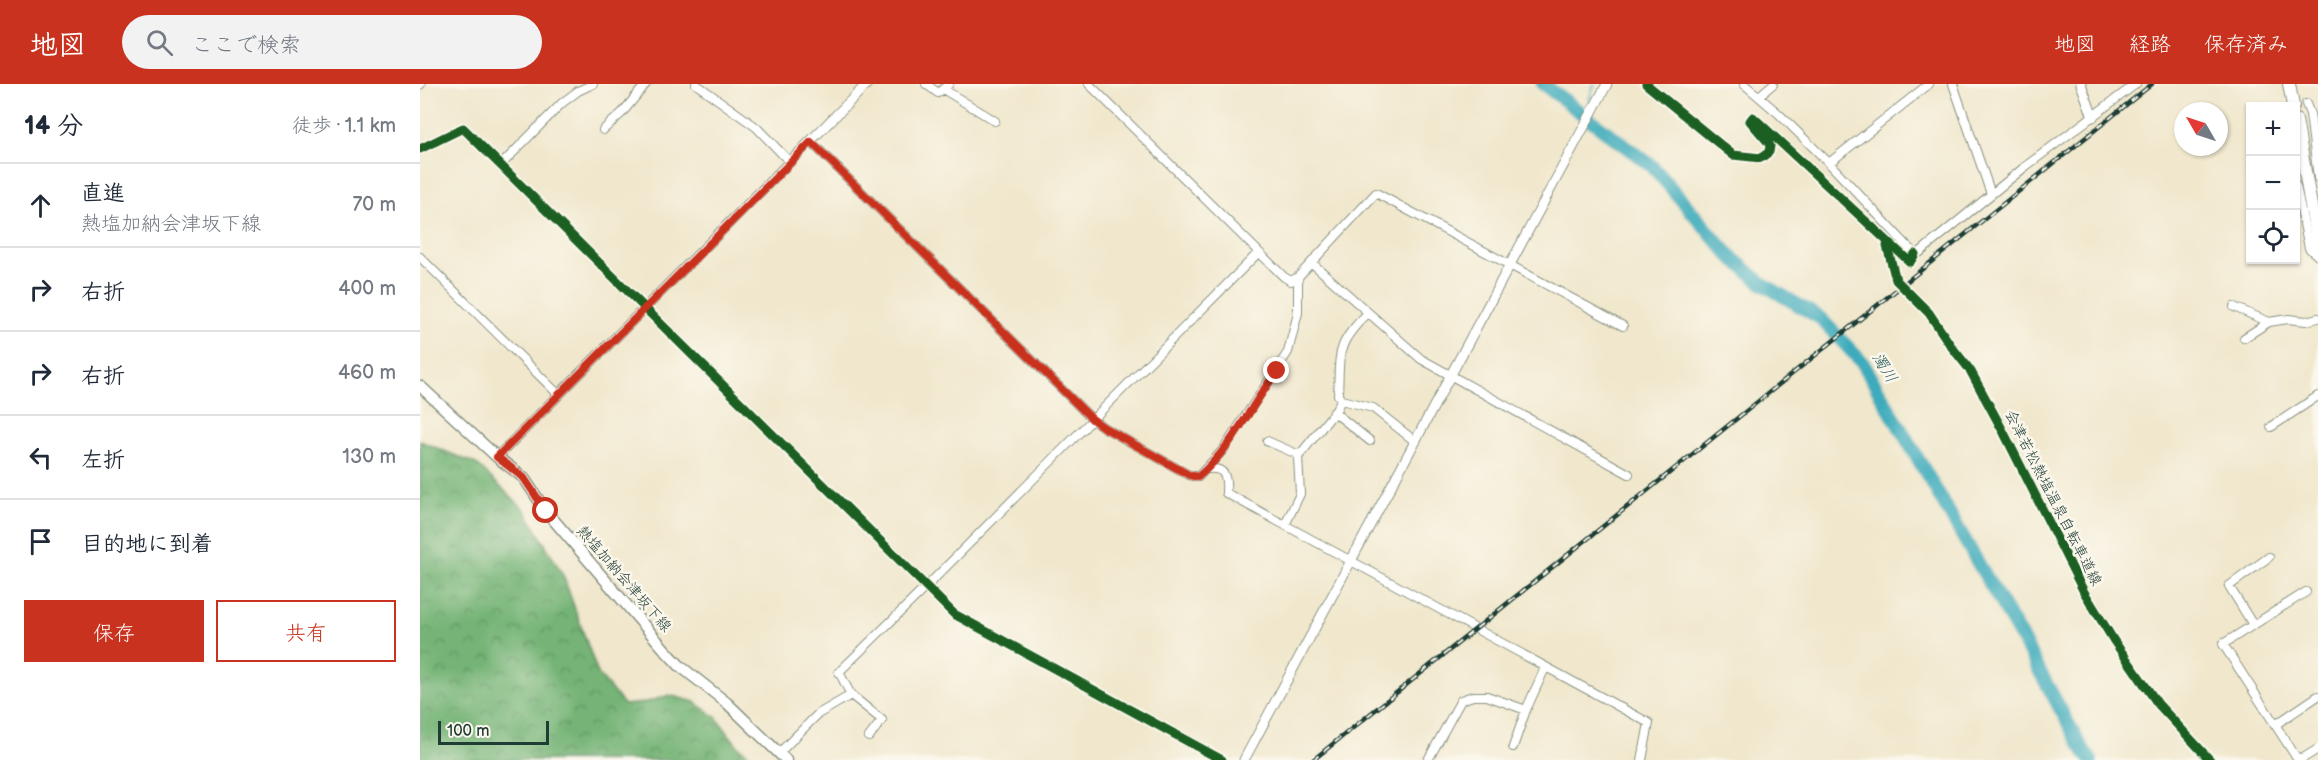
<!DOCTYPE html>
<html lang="ja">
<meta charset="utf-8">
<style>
:root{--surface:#fff;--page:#f2f2f3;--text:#1f2937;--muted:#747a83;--line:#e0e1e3;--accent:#c8321e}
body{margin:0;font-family:"Balsamiq Sans","Klee One",sans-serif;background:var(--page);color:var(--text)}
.controls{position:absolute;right:18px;top:18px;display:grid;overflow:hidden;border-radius:0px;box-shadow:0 2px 4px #0004}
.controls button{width:54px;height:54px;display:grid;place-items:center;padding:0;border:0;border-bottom:2px solid var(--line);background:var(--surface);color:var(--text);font:30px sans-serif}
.compass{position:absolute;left:1754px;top:18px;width:54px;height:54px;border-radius:50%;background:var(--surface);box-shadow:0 2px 4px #0004;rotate:309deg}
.scale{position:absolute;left:18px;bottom:15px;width:111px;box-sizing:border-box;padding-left:6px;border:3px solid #1f3d34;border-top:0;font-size:16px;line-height:21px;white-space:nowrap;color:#1f3d34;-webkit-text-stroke:4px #fbf7ec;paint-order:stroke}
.stop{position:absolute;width:18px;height:18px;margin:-14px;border:4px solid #c8321e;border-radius:50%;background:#fff}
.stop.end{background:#c8321e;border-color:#fff;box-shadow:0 2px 6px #0008}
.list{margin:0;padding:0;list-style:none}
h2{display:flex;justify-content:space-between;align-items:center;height:78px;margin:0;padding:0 24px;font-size:26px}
h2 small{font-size:20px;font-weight:400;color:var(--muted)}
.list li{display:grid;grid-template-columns:39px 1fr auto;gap:18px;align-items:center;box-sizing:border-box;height:84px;padding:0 24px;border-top:2px solid var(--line)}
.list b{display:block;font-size:22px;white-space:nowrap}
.list p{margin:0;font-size:20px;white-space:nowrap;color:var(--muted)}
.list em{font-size:20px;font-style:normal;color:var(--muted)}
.actions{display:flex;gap:12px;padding:18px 24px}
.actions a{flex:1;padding:14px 0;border:2px solid var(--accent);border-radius:0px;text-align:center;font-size:21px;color:var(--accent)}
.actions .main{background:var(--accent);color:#fff}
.icon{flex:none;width:33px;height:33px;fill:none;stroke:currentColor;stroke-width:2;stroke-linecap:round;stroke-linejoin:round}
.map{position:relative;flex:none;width:1898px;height:676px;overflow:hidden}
header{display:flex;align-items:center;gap:36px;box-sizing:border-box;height:84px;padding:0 30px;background:var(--accent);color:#fff}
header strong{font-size:28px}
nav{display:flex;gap:33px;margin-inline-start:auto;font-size:21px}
.search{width:420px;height:54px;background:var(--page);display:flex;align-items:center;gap:15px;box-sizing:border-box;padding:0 21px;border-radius:33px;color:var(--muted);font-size:22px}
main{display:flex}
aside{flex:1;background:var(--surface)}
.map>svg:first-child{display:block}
.forest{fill:url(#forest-crowns);stroke:#4a7855;stroke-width:1.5}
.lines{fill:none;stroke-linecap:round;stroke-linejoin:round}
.stream{stroke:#3dabbc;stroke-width:2}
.river{stroke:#3dabbc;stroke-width:14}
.minor-casing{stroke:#889280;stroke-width:10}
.tertiary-casing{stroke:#889280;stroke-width:11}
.secondary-casing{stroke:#889280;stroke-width:13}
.primary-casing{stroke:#889280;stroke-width:14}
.minor{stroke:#fff;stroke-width:8}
.tertiary{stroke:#fff;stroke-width:9}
.secondary{stroke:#fff;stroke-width:10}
.primary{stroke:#fff;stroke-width:12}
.rail-casing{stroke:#1f3d34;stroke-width:4.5}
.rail{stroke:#fbf7ec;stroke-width:2;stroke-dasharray:7;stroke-linecap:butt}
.cycleway-casing{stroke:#fbf7ec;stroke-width:13}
.cycleway{stroke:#1b5e20;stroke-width:9}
.route{stroke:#c8321e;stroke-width:8}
.labels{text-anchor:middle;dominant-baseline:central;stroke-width:5;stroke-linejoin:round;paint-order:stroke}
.street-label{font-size:15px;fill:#1f3d34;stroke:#fbf7ec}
.water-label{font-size:16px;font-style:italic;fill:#285e5d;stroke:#fbf7ec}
</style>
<header>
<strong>地図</strong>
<div class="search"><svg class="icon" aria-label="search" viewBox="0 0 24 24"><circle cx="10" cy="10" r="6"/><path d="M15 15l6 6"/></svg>ここで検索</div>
<nav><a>地図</a><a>経路</a><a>保存済み</a></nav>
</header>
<main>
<aside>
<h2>14 分<small>徒歩 · 1.1 km</small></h2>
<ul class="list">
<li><svg class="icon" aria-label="ahead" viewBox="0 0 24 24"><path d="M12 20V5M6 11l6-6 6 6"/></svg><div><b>直進</b><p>熱塩加納会津坂下線</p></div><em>70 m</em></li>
<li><svg class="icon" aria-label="right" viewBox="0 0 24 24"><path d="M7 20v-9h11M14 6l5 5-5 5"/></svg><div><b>右折</b></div><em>400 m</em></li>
<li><svg class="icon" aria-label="right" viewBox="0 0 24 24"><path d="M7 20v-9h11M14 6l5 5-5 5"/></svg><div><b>右折</b></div><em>460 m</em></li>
<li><svg class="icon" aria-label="left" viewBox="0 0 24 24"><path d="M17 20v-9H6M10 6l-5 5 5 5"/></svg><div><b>左折</b></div><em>130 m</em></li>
<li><svg class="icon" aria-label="arrive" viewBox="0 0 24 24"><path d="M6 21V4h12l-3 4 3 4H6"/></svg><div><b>目的地に到着</b></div></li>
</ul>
<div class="actions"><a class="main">保存</a><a>共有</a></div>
</aside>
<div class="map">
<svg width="1898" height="676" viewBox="0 0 1898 676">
<defs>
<pattern id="forest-crowns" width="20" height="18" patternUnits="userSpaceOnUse" patternTransform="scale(1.5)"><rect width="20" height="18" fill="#74b476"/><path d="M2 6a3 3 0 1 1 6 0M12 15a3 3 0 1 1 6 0" fill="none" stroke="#5f9462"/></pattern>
</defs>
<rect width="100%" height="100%" fill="#fbf7ec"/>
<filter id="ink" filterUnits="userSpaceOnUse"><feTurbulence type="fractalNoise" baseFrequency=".0167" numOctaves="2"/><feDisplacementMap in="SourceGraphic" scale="12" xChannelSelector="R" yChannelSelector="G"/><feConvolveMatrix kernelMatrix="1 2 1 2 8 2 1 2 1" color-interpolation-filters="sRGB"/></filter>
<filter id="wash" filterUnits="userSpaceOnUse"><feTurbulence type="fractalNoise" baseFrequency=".008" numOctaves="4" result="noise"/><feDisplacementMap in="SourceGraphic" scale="24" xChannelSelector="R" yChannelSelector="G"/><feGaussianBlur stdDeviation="1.35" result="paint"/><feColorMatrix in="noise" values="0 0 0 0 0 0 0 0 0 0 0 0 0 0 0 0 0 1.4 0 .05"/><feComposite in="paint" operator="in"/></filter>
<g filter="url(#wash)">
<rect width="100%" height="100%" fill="#f0e7cc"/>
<path class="forest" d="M0,357l56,23 49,46 38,65 35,99 26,31 20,-2 25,-8 26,7 21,15 21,28 18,15h-335z"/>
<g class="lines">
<path class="stream" d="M1165,30l9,-30"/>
<path class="river" d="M1123,0l109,82 79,91 32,27 57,34 42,44 160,277 57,104 12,17"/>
</g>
</g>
<g filter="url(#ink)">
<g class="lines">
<defs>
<path id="minor" d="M276,0l60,43 34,35
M506,0l12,9 11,-9
M669,0l195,193 7,4 7,-4 78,-84 247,133
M1324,0l35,30 50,49 86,91 4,-1 107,-87 110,-82
M1533,0l38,110
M0,1l1,-1
M523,5l52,32
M1339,12l14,-12
M1886,20l4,10 8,64
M183,46l19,-17 24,-29
M391,58l281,277 11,8 86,48 9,2 25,-27 65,-98 10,-39v-36
M0,65l43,-21 491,486 268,146
M1409,79l100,-79
M81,81l61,-62 16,-12 15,-7
M1876,102l13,62 9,8
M0,173l139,138
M892,179l109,96 208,115
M1814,223l35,15 19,-3 18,2 12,-3
M947,230c-32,31 -27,40 -29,81l3,5 32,8 43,34
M1824,254l25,-16
M914,328l36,29
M1851,343l47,-31
M847,357l32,14
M788,385c18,-2 19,9 18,24l423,230 -7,37
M865,441l15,-31 -2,-37 38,-47 5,-10
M1833,541l-24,-39 40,-29
M431,611l31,25 -13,17
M1855,641l43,-29
M1093,663l13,-37
M359,669l39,-39 33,-19 -12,-23 88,-86 331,-333
M1008,676l33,-60 12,-4h14l39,14 19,-42
M1878,676l-75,-116 83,-52
M1880,676l18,-11"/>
<path id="tertiary" d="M1661,0l12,33
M77,373l370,-373
M824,676l363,-676"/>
<path id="secondary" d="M0,302l77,71 27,21 22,33 120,140 14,15 47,37 59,57"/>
<path id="primary" d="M1869,0l4,22
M1876,36l22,126"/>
</defs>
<use href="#minor" class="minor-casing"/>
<use href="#tertiary" class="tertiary-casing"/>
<use href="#secondary" class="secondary-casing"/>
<use href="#primary" class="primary-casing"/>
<use href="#minor" class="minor"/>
<use href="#tertiary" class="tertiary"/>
<use href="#secondary" class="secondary"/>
<use href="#primary" class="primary"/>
<defs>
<path id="rail" d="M893,676l839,-676"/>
</defs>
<use href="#rail" class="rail-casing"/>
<use href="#rail" class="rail"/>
<defs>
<path id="cycleway" d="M1226,0l87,71 28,3 8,-6 1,-6 -2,-4 -18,-21 3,-4 157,145 5,-8
M0,65l43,-21 491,486 268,146
M1468,158l-1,4 9,34 33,33 22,33 19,24 33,61 81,161 30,49 44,63 52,56"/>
</defs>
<use href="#cycleway" class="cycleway-casing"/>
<use href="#cycleway" class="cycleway"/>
</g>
</g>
<g class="lines" filter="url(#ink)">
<path class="route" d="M126,427l-22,-33 -27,-21 314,-315 281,277 11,8 86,48 9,2c33,-28 53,-71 79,-106"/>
</g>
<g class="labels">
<g class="street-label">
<text transform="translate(1633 414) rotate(63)">会津若松熱塩温泉自転車道線</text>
<text transform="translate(204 495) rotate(49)">熱塩加納会津坂下線</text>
</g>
<g class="water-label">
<text transform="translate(1464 284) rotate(58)">濁川</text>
</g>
</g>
</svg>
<div class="controls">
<button>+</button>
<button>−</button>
<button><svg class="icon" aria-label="locate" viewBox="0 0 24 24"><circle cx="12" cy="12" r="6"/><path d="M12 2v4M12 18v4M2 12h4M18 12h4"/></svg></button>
</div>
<svg class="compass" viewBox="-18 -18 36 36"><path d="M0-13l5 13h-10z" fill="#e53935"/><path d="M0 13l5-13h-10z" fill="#747a83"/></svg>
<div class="scale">100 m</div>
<div class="stop" style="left:126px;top:427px"></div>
<div class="stop end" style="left:857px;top:287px"></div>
</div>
</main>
